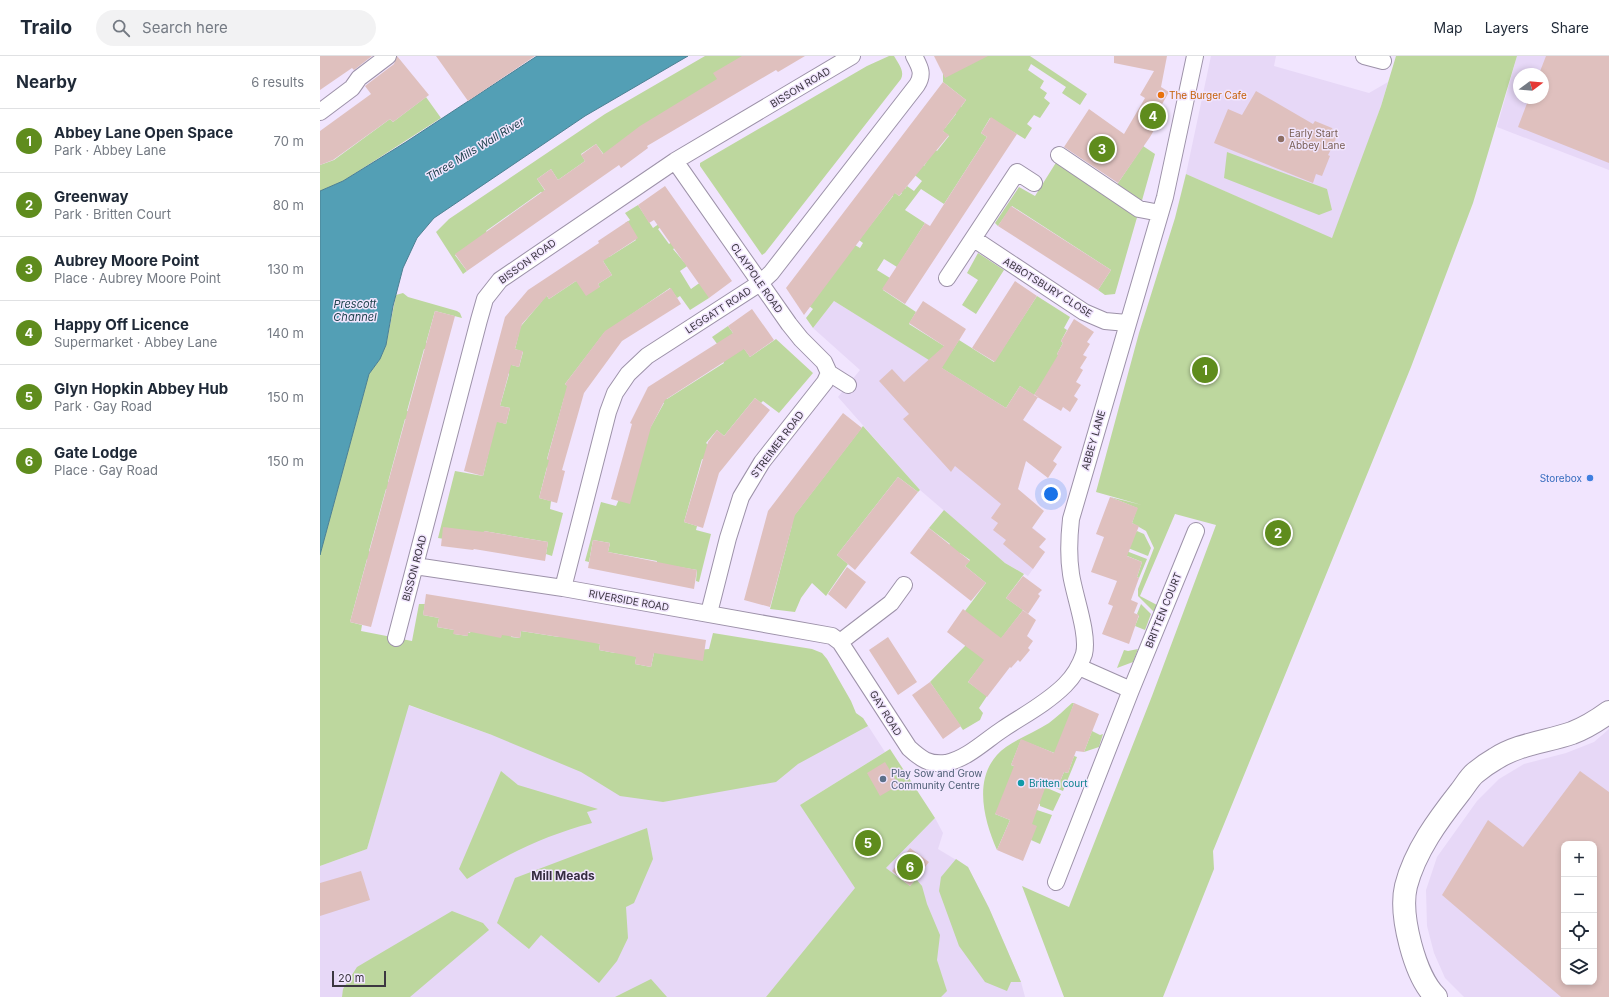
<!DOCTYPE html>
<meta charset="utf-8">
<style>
:root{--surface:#fff;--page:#f2f2f3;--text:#1f2937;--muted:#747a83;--line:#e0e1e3;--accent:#5f8c1d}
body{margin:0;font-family:Inter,sans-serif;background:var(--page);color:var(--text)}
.controls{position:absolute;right:12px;bottom:12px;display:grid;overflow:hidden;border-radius:8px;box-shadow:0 2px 6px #0003}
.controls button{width:36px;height:36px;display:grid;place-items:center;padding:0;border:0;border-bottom:1px solid var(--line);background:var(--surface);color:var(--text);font:20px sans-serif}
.compass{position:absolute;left:1193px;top:12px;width:36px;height:36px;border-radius:50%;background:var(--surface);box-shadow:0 2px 6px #0003;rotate:74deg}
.scale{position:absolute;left:12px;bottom:10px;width:54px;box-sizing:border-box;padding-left:4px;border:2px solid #3c3741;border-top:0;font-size:11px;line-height:14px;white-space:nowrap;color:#3c3741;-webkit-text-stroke:3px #f1e5fe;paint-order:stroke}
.you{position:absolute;left:731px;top:438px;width:14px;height:14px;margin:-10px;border:3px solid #fff;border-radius:50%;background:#1a73e8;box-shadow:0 0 0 6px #1a73e833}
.badge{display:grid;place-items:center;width:26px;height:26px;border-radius:50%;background:var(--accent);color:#fff;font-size:13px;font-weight:700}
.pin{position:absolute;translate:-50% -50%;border:2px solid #fff;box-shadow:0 1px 4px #0006}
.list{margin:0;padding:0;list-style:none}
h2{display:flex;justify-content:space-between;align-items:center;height:52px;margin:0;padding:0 16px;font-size:17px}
h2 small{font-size:13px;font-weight:400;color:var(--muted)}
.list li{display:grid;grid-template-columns:26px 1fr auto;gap:12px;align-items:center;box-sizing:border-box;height:64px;padding:0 16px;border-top:1px solid var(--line)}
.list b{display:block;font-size:15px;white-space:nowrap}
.list p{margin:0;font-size:13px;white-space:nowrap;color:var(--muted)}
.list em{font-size:13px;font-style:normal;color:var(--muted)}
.icon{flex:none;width:22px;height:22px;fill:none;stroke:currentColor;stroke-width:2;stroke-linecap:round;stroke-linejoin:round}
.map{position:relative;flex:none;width:1289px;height:941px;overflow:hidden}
header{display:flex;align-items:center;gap:24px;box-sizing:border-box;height:56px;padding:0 20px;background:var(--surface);border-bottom:1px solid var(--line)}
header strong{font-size:19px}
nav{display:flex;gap:22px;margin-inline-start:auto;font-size:14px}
.search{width:280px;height:36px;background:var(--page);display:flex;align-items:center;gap:10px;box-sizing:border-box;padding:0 14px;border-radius:22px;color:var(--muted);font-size:15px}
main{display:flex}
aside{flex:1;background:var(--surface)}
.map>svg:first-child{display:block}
.built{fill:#e7d8f7;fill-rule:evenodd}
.green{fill:#bdd79e}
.water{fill:#539fb5;stroke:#4c8092}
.building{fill:#dfc0be;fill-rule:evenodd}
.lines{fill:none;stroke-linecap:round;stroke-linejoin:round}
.street-casing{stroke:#9d92a9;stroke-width:18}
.secondary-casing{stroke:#9d92a9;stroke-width:24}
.street{stroke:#fff;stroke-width:16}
.secondary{stroke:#fff;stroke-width:22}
.food-dot{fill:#e8710a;stroke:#f1e5fe;stroke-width:1.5}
.education-dot{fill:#8d6e63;stroke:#f1e5fe;stroke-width:1.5}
.shop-dot{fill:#3f7fe0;stroke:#f1e5fe;stroke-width:1.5}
.service-dot{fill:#5c6f8a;stroke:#f1e5fe;stroke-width:1.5}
.culture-dot{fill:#0f9aa8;stroke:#f1e5fe;stroke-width:1.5}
.labels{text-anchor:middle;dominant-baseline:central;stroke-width:3;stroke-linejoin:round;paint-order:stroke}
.street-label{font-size:10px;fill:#3c3741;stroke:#f1e5fe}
.food-label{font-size:10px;fill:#c56008;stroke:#f1e5fe;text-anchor:start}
.education-label{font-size:10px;fill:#785e54;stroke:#f1e5fe;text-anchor:start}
.shop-label{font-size:10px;fill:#366cbe;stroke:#f1e5fe;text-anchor:end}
.service-label{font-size:10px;fill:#4e5e75;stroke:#f1e5fe;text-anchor:start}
.culture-label{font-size:10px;fill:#0d838f;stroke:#f1e5fe;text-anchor:start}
.water-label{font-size:11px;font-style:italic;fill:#1f434d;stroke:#f1e5fe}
.quarter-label{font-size:12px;font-weight:bold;fill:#362d40;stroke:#f1e5fe}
</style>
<header>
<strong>Trailo</strong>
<div class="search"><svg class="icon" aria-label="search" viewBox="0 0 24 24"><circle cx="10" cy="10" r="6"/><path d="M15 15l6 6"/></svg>Search here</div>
<nav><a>Map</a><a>Layers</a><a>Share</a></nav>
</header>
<main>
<aside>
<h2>Nearby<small>6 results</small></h2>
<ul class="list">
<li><span class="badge">1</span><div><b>Abbey Lane Open Space</b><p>Park · Abbey Lane</p></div><em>70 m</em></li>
<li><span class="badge">2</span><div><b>Greenway</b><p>Park · Britten Court</p></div><em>80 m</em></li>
<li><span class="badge">3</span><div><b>Aubrey Moore Point</b><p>Place · Aubrey Moore Point</p></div><em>130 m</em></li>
<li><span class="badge">4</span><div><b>Happy Off Licence</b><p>Supermarket · Abbey Lane</p></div><em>140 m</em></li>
<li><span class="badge">5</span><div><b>Glyn Hopkin Abbey Hub</b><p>Park · Gay Road</p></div><em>150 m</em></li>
<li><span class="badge">6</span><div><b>Gate Lodge</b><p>Place · Gay Road</p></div><em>150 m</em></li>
</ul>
</aside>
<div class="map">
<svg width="1289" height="941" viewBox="0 0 1289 941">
<rect width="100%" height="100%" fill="#f1e5fe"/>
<path class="built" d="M891,0h65l-2,10 95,27 19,-11 -7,24 -24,67 -25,66 -146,-65z
M1197,0h92v114l-112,-43zM1199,18h24v24h-24z
M514,245l157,97 44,30 -20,71 -6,9 37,31 -7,8 6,5 -17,24 -23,-13 -85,-73 -82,-93 22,-27 -47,-42z
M88,649l84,30 371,-17 22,34 -85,53 86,63 49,-50 8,15 -5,16 30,18 21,41 32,74 4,15h-705v-131l47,-17z
M1289,673v268h-145l-19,-19 -11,-25 -7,-27 -1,-36 11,-33 40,-56 22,-22 25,-15 42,-11 28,-11zM1244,788h30v138h-30z"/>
<path class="green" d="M385,0h53l-40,24 -107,84 -15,-20 -15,10 4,7 -27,19 -7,-11 -14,10 13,19 -9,-6 -55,39 7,10 -38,14 12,16 -4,3 -27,-42 13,-13 156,-105z
M569,0h5c4,7 11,15 7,23l-136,174 -3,2 -62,-89v-3l167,-97z
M666,0h44l57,38 -7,11 -18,-12 4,-6 -35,-23 -3,6 16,11 -4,7 7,5 -3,5 6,5 -10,15 -6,-3 -7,9 5,4 -7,11 -35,-21 -9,15 6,4 -43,67 -23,-15 -16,21 20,13 -28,44 -13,-8 -7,11 13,8 -7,12 33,22 -7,12 43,27 7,-11 35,22 43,-66 33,21 -6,11 3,2 -6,11 2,2 -6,11 3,2 -26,39 -14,-9 -14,22 -172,-107 -21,27 -7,-10 7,-9 -9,-7 51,-57 5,3 3,-5 -4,-3 34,-44 -3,-7 9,7 3,-3 -3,-2 3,-4 3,2 2,-3 7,5 8,-10 -11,-9 8,-10 5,4 5,-8 2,-12 6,5 12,-15 -11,-9 7,1 11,-14v-11l5,4 5,-7 -23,-18v-9z
M1076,0h121l-44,147 -62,164 -198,484 1,18 -51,128h-99l-42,-111 47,21 83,-211 64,-171 -41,-11 -35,82 17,9 -3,7 -16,-16v-7l16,-41 -8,-17 -14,-8 5,-15 -27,-11 32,8 -46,-13 43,-159 36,-115 11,-44 146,64 49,-132z
M106,41l15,21 -98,63 -23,10v-26l14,-5 56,-41 3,3z
M823,90l12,8 -14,50 -27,-15z
M907,96l100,37 5,21 -13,5 -95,-37z
M737,105l81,53 -23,80 -10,1 -7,-5 13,-20 -99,-64 -14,20 -3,-3 24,-36 16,9z
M318,149l15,23 10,-7 2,3 -7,5 11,15 7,-5 4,6 -7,4 11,13 6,-4 3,4 -13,9 11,18 14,-10 4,19 -19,12 -10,-14 -3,2 -7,-10 -66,45 -39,51 12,9 -13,5 -17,61 14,5 -14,3 -8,31 12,3 -1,8 13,4 -11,43 -6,-2 2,-12 -64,-11 -2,14 -44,-7 17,-67 28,5 13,-55 10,3 4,-16 -10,-2 9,-32 -9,-12 19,5 4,-15 -8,-3 4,-16 -11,-3 13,-4 21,-25 -1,-14 8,12 27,-18 24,6 -2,-3 14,-9 -16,-25 13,7 27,-17 -11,-17 5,-3 -5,-7z
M658,197l26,17 -28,44 -14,-9 16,-25 -11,-7z
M83,237l5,4 49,14 3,2 2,5 -27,-7 -9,32 15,4 -2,6 -15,-4 -17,62 14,4 -2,8 -14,-4 -17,63 14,4 -1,6 -15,-3 -17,62 13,12 -15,-4 -17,63 12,3 -1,6 51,10 7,-37h6l-2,11 16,3 -2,9 17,3v4l14,2v-3h2l2,-10 40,6 -1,8 9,1 1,-7 38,6 2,-9 39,16 -1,6 16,3 24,-12 -4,23 16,3 3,-14 55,-4 4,-16 99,16 10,4 5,6 24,42 5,12 7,5 5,8 -70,38 -22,18 -113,20 -43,-6 -39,-24 -89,-37 -83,-30 -42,144 -47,17v-311l49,-181 11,-15 6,-14 10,-50z
M408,270l22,31 26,-18 37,34 -34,40 -16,-12 -2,2 -6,-5 -31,38 -7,-6 -11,13 17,14 -5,7 -16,-5 -18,63 13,4 -1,4 15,4 -12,48 -3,-1 1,-11 -35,-6 -7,8 2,-11 -49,-9 2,-9 -17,-3 -4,22 -4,-1 16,-59 15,4 31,-68 -17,-6 4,-7 14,7 16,-29 -15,-8 18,4 57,-36 -7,-11 4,-3 -9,-12z
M543,370l57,64 -2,2 -20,-15 -61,78 11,9 -22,32 -14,-13 -11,15 -6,14 -25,-3 22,-84 -2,-4z
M624,454l61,53 19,11 -18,24 17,12 -55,72 19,14 -8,12 4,5 -3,7 -17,10 -33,-48 35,-36v-35l21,-28 -21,-17 5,-6 -10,-7 -4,6 -11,-9 5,-6 -21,-16z
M817,475l7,3 7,14 -3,8 -25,-10z
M801,493l26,10 -8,19 -2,-1 5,-15 -22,-9z
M821,548l10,10 -6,16 -10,-4 4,-10 -2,-2z
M818,593l-5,13 -16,6 7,-18 4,1z
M752,647h2l-17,51 -36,-14 -10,25 17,7 -33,42 15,6 -13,30c-14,-32 -26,-78 9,-103 13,-9 29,-15 43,-24 8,-6 15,-13 23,-20z
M772,675l8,4 3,-1 -4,13 -15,5z
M570,693l45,69 -49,50 24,18 6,-7 6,7 5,18 13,31 -3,25 10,31 -6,6h-175l89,-109 -55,-83z
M754,700l3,1 -14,34 -32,-13 1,-4 27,10 5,-12 4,1z
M181,715l17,14 80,24 -11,3 5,11c-46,12 -85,31 -125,56l-8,-10z
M720,729l21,9 -8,17 -13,-5v-2l-6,-3z
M711,752l21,7 -12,29 -9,-4 -6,-19z
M327,772l6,31 -19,44 -8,4 2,31 -11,23 -18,22 -58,-48 -12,14 -32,-26 18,-45z
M636,803l12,8 21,41 32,74h-10l-4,9 -22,-9 -26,-36 -20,-55 2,-14z
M132,855l31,12 6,7 -79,67h-68l1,-8 14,-22z
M331,923l16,18h-52z"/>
<path class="water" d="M217,0h151l-103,60 -151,102 -17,20 -14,30 -10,38 -7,39 -6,14 -11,15 -49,181v-364l23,-10 63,-39z"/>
<path class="building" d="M0,0h52l-18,14 -2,-2 -32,22z
M77,0l32,39 -36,27 -3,-3 -57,41 -13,5v-34l51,-37 -6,-8 29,-22z
M116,0h99l-67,45z
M422,0h63l-27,16 -2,-2 -129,76 1,2 -27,20 -2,-3 -152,106 -12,-17 90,-64 -8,-11 14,-10 7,11 27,-19 -4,-6 15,-11 7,10 37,-28 77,-47 -4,-6z
M614,0h54l-43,22z
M794,0h53l-6,31 8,5 -8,14 5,3 -16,28 -32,46 -54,-36 25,-38 35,25 21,-36 -5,-3 14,-24 -40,-8z
M1226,0h63v107l-91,-36 11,-29h14v-24h-4z
M623,26l23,18 -23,31 6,4 -50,61 -4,-3 -91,122 -18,-27z
M936,35l57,33 2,-3 17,7 4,8 -1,6 -7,13 2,1 -8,20 -6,-2 -3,9 -99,-40 14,-34 14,6z
M671,61l26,17 -112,170 -23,-15 43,-66 5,3 57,-89 -6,-4z
M345,130l67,95 -23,17 -55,-78 -5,3 -11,-18z
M691,150l100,64 -13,20 -100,-64z
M308,165l10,17 -35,23 9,14 -14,9 2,3 -14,9 -10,-15 -27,18 -2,-3 -25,28 -7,25 8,2 -4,16 -8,-2 -11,41 10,2 -4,16 -9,-2 -14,54 -19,-5 41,-154 23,-27 71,-47 -1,-2z
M695,225l22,15 -42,66 -23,-14z
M351,232l10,16 -59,37 -38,52 -22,77 3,1 -8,32 -18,-5 10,-38h-2l20,-74 -2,-2 40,-53z
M603,245l43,28 -24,39 64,40 14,-22 18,11 -15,23 39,27 -9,14 4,3 -9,14 -22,-17 -8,28 26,22 -12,17 14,11 -7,8 6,5 -12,17 -30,-25 3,-4 -13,-10 5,-7 -7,-5 10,-14 -46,-38 -4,6 -48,-53 6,-5 -30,-33 13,-12 12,13 40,-36 -35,-23z
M432,253l22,31 -24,17 -6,-8 -79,51 -14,27 -21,77 -19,-5 21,-75 -2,-1 18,-36 85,-54 -5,-7z
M115,255l20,5 -84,311 -21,-5z
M754,263l20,13 -7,10 3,2 -7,11 4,2 -7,11 3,2 -7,12 5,3 -7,11 4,3 -8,13 -7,-5 -2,4 -27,-16 24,-40 -1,-1 6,-11 -2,-2z
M435,342l15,12 -51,63 -16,55 -19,-6 24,-80 9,-12 7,6z
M523,357l19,15 -67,87 -25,92 -26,-7 24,-89z
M578,421l20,15 -63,78 -18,-15z
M790,441l28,11 -6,15 7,3 -12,30 15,6 -5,15 2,1 -8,22 7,3 -4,10 5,2 -10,29 -27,-10 11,-28 -5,-2 9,-23 -26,-9 13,-35 -8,-3z
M123,471l41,5v-1l64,11 -3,19 -71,-12 -1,1 -32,-4z
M609,472l41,33 -5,5 21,17 -15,18 -61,-48z
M273,484l17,3 -2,9 89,18 -3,19 -106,-21z
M527,511l19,15 -20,27 -18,-15z
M703,520l19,14 -4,4 2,2 -12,18 -22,-16z
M106,538l280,46 -3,21 -49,-8 -3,14 -16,-3 1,-7 -37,-7 1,-6 -41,-7 -38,-6 -1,7 -18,-3 -1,3 -30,-6 -3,1v3l-15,-2 1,-4 -17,-3 2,-9 -16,-3z
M643,553l38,29 22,-28 13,10 -9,16 6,5 -5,7 2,2 -10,12 -2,-2 -7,8 -1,-1 -23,30 -19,-15 16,-22 -37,-28z
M568,581l29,45 -19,13 -29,-45z
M610,626l31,44 -18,13 -31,-44z
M754,647l25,11 -15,38 -8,-1 -8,22 -4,-1 -5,12 -11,-4 -16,44 5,2 -14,35 -26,-11 13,-30 -15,-6 19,-48 -3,-1 10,-26 33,14z
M565,706l14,23 -19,11 -13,-23z
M1260,715l29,21v205h-48l-119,-102 46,-75 35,27zM1244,788h30v138h-30z
M590,792l19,14 -19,24 -18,-15z
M41,815l9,29 -50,16v-33z"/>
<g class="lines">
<defs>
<path id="street" d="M1044,0l19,5
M0,56l32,-24 7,-10 29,-22
M739,99l80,54 21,4
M355,105l114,163 12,15 23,23 5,11 19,12
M654,183l110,73 21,9 22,2
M627,222l70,-106 17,11
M95,510l148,22 269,48 8,6 69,106c12,11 20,17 37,15 21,-4 40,-23 57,-34 21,-14 44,-26 62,-44 9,-9 15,-19 19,-31 5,-20 -10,-59 -13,-80 -3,-19 -2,-37 0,-55l94,-322 30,-141
M243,532l45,-176 7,-19 13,-19 19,-18 113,-73 11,-10 146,-188c7,-11 3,-18 -3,-29
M389,557l19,-75 13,-41 21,-35 63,-80 4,-9
M76,582l83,-318 6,-21 15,-19 175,-119 177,-105
M520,586l51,-39 13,-18
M759,611l52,23
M736,826l75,-192 65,-159"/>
<path id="secondary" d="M1116,941c-21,-20 -37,-82 -30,-111 9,-35 32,-66 54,-94 5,-6 9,-14 15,-19 6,-5 13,-10 20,-14 23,-15 51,-17 77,-26 13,-5 26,-13 37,-21"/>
</defs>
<use href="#street" class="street-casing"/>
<use href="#secondary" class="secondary-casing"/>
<use href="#street" class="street"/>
<use href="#secondary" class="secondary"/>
</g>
<circle class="food-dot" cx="841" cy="39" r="4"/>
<circle class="education-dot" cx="961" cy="83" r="4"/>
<circle class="shop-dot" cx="1270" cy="422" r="4"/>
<circle class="service-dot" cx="563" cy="723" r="4"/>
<circle class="culture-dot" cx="701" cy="727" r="4"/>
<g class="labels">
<g class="street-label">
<text transform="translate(480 31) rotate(-31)">BISSON ROAD</text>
<text transform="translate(207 205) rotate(-36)">BISSON ROAD</text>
<text transform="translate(437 222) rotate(55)">CLAYPOLE ROAD</text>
<text transform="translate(728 231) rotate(32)">ABBOTSBURY CLOSE</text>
<text transform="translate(398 254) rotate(-33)">LEGGATT ROAD</text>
<text transform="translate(773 384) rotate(-74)">ABBEY LANE</text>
<text transform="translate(457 388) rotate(-53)">STREIMER ROAD</text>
<text transform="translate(94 512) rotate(-75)">BISSON ROAD</text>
<text transform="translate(309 544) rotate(10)">RIVERSIDE ROAD</text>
<text transform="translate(843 554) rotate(-68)">BRITTEN COURT</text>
<text transform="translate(566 657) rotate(58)">GAY ROAD</text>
</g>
<g class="food-label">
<text x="849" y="39">The Burger Cafe</text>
</g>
<g class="education-label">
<text x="969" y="77">Early Start<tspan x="969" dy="12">Abbey Lane</tspan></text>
</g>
<g class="shop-label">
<text x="1262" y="422">Storebox</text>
</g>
<g class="service-label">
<text x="571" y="717">Play Sow and Grow<tspan x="571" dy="12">Community Centre</tspan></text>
</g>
<g class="culture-label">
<text x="709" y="727">Britten court</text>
</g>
<g class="water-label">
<text transform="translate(155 93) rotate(-31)">Three Mills Wall River</text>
<text x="35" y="248">Prescott<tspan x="35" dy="13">Channel</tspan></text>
</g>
<g class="quarter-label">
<text x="243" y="819">Mill Meads</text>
</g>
</g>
</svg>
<div class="controls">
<button>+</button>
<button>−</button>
<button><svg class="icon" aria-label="locate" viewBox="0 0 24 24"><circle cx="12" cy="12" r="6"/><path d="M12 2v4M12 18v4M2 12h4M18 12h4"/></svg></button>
<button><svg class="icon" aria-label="layers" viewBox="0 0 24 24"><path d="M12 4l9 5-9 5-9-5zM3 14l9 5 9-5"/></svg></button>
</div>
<svg class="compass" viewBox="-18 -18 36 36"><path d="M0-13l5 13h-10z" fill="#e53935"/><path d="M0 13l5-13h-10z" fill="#747a83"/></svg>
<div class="scale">20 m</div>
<div class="you"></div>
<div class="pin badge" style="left:885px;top:314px">1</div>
<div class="pin badge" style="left:958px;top:477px">2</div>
<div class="pin badge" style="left:782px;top:93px">3</div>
<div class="pin badge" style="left:833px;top:60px">4</div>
<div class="pin badge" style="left:548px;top:787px">5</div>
<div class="pin badge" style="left:590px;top:811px">6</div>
</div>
</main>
